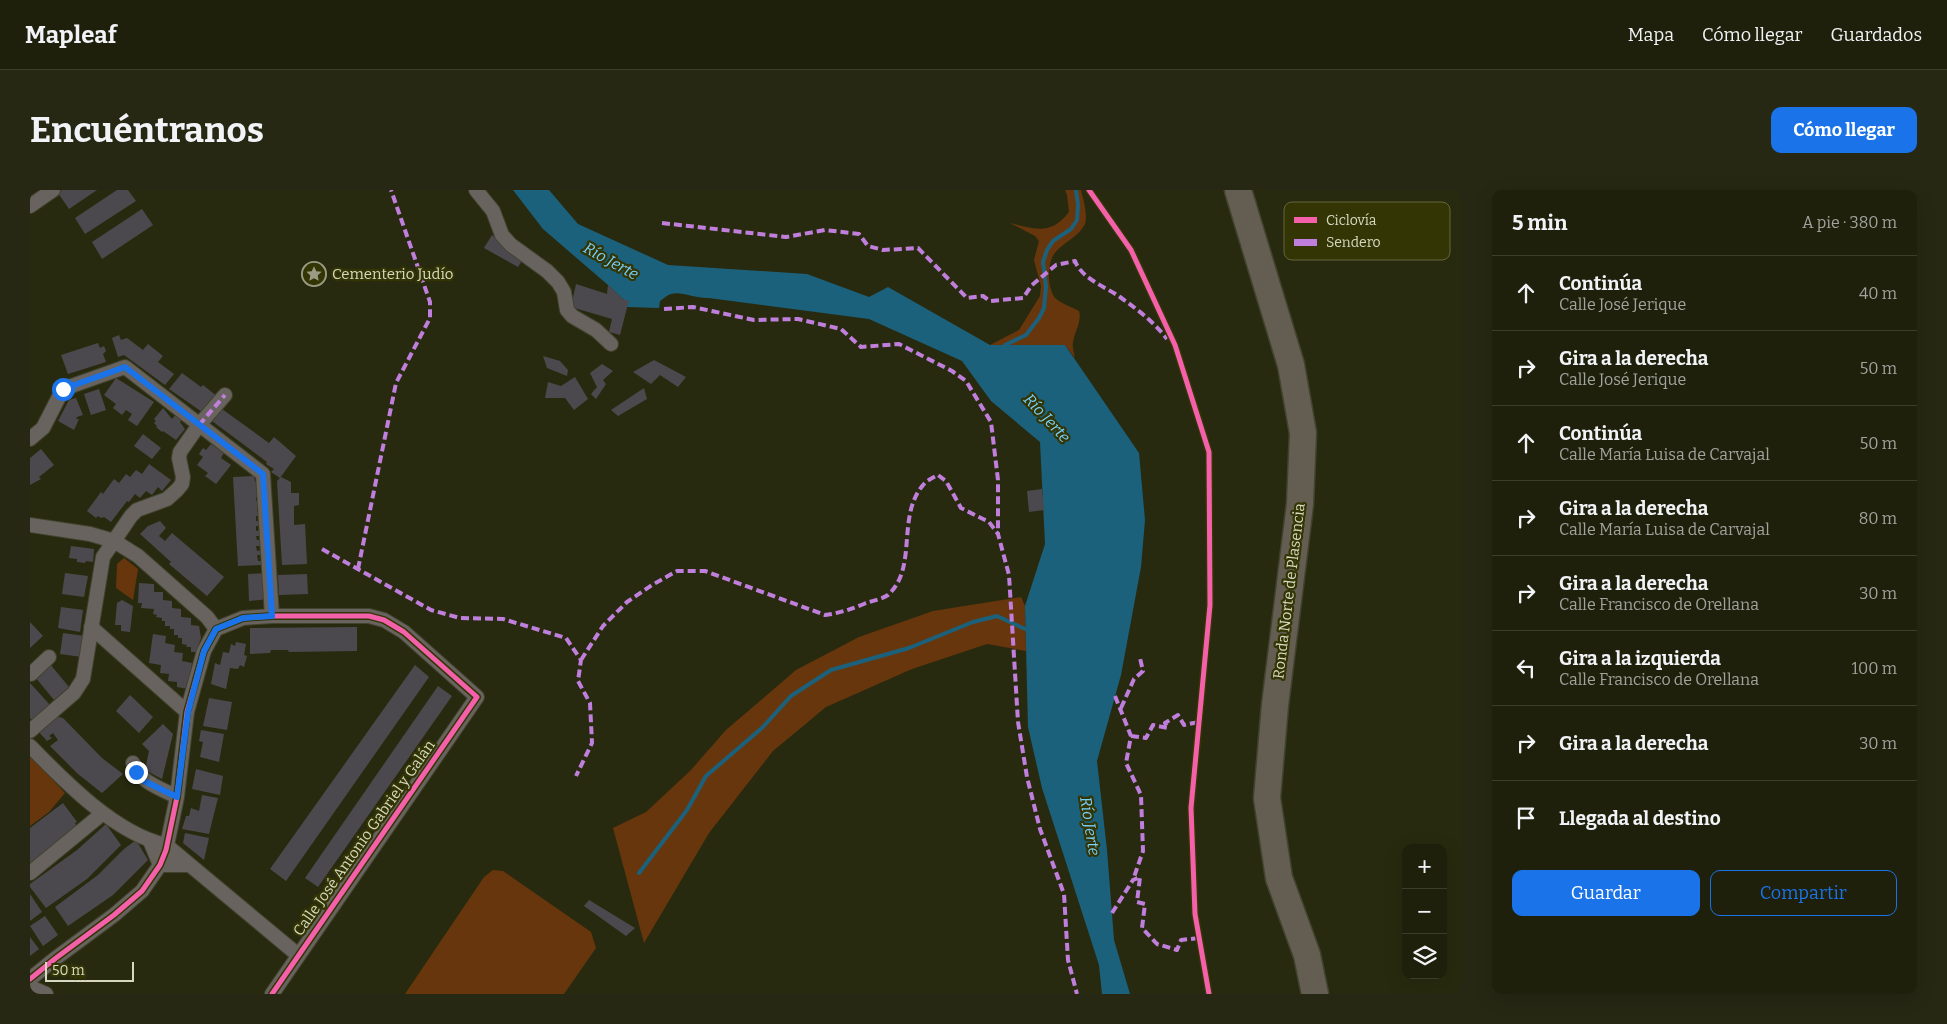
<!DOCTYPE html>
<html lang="es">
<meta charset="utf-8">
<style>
:root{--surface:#1e200b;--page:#262814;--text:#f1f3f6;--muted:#a1a39d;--line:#3c3e2c;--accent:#1a73e8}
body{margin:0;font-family:Bitter,serif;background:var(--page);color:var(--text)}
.controls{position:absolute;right:15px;bottom:15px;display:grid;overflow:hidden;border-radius:10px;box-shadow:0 5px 20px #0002}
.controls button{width:45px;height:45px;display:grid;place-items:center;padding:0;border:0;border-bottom:1px solid var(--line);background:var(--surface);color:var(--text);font:25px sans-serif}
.scale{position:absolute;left:15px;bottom:12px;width:89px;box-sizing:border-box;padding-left:5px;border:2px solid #d6d9c0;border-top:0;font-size:14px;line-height:18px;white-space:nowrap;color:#d6d9c0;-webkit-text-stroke:4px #333504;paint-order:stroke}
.stop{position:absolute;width:15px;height:15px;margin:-11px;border:4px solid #1a73e8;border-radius:50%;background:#fff}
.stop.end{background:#1a73e8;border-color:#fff;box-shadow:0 1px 5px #0008}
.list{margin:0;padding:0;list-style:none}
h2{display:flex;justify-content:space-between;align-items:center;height:65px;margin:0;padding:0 20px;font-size:21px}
h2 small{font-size:16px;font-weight:400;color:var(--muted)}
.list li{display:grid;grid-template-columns:32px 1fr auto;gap:15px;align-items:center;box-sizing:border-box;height:75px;padding:0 20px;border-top:1px solid var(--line)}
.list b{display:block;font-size:19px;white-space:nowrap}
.list p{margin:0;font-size:16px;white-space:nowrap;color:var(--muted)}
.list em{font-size:16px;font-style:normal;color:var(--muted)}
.actions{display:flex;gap:10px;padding:15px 20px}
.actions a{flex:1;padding:11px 0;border:1px solid var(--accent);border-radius:10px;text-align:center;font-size:18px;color:var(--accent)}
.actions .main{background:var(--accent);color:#fff}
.icon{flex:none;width:28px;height:28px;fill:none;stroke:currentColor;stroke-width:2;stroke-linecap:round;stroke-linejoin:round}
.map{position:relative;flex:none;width:1432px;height:804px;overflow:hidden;border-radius:10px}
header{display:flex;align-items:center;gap:30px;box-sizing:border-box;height:70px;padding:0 25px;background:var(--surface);border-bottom:1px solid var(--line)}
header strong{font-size:24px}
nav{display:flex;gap:28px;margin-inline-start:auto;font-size:18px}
.intro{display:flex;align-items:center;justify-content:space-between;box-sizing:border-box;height:120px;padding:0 30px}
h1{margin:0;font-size:35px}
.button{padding:12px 22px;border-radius:10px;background:var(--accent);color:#fff;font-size:18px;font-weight:700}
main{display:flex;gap:30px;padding:0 30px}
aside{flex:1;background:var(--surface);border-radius:10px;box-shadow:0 5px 20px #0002}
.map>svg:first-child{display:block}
.green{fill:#68360c}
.water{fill:#1c617c}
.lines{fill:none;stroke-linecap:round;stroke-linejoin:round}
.stream{stroke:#1c617c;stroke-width:4}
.building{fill:#4c494e}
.street-casing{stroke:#42432e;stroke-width:16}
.highway-casing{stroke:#42432e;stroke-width:29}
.street{stroke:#68635e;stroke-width:14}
.highway{stroke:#635e51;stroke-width:26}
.quiet{stroke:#c07fdc;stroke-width:4;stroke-dasharray:8 4;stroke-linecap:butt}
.cycleway-casing{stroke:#333504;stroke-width:8}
.cycleway{stroke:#f560ab;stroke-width:5}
.route{stroke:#1a73e8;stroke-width:6}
.labels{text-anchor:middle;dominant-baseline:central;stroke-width:4.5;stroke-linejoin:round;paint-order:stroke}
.poi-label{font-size:15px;fill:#d6d9c0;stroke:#333504;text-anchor:start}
.street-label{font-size:15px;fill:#d6d9c0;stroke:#333504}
.water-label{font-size:16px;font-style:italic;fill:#78d0fc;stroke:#333504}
.key{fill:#333504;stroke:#64663c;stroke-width:1}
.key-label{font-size:14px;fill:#d6d9c0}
</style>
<header>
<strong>Mapleaf</strong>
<nav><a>Mapa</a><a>Cómo llegar</a><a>Guardados</a></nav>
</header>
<div class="intro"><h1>Encuéntranos</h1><a class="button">Cómo llegar</a></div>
<main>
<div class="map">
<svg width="1432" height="804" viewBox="0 0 1432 804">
<rect width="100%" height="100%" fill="#282a0f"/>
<path class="green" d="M1035,0h16c2,9 7,25 4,34 -6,13 -23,19 -31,30 -7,11 -7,33 1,44 5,5 17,9 24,13 3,10 -4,20 -6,31 -1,5 1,11 2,16l-10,-13h-75l29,-15 21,-34 1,-10 -7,-26 5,-19 -4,-5 -25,-13c26,6 40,13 59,-11l-2,-17z
M94,368l14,11 -5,31 -17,-12 1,-24z
M991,407l4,9 1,45 -39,-7 -75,25 -86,38 -53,44 -64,82 -65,110 -31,-115 33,-16 44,-41 36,-41 70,-60 63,-33 74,-26z
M0,566l35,37 -16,19 -19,14z
M463,680l10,1 88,61 5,16 -32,46h-159l79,-117z"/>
<path class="water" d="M483,0h36l29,34 90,41 139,9 62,23 19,-10 102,58h75l74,108 6,67 -4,47 -20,108 -24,86 10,89 7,90 16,54h-28l-3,-29 -57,-177 -14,-61 -3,-121 20,-62 -5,-102 -49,-41 -29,-40 -93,-42 -160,-21c-13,1 -27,-7 -38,-4 -4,1 -8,5 -11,7l-1,7 -32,-1 -3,-7 -16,-15 -65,-56z"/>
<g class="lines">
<path class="stream" d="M975,155l21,-10 13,-17 5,-10 2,-21 -3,-25 4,-12 6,-9 18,-12 6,-9 1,-15 -2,-15
M609,683l48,-63 19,-34 57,-49 28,-31 40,-26 78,-22 64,-26 24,-6 28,13"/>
</g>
<path class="building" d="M32,0h35l-28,19 -11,-16z
M87,0h11l8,11 -51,33 -10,-16z
M112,19l11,16 -51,34 -10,-17z
M462,45l31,24 -5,8 -34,-19z
M546,94l31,10 1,-9 16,15h5l-9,35 -11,-3 3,-13 -41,-12z
M89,145l2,5 6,-2 16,12 5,-6 15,12 -5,6 16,12 -9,11 -41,-30 -6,2 -6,-19z
M68,153l2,5 4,-2 2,5 -3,3 3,8 -38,12 -7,-19z
M513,166l17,5 8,9 -1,6 -20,-8z
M624,170l32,17 -8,10 -18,-12 -9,9 -18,-12z
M572,174l11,7 -10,9 3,4 -10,15 -5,-5 6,-7 -7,-14z
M152,183l19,14 2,-2 15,12 -13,17 -36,-25z
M545,187l13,22 -14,11 -9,-12h-20l3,-16 13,4z
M86,188l38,24 -17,24 -9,-6 4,-6 -6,-4 -4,5 -9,-7 3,-4 -12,-9z
M614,198l3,11 -29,17 -7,-6z
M69,199l7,21 -15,5 -7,-21z
M46,208l7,17 -6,2 -1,2h3l-5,11 -16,-9 11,-21z
M133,218l9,11 5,-6 6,5 -3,4 5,7 -9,11 -13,-9 -1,1 -6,-5 1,-1 -3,-3 2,-2 -2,-2z
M192,219l47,34 5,-6 22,19 -16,22 -9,-6 3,-3 -8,-5 1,-2 -55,-41z
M113,244l18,14 -9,11 -18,-13z
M181,254l13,9 -3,5 10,7 -15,19 -11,-8 3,-3 -11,-8 6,-8 -4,-3 4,-6 3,2z
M11,259l13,16 -15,12 2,2 -11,6v-27z
M119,274l22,16 -9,11 -4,-4 -6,8 -6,-4 -6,7 -5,-4 -6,8 -2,-1 -16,21 -7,-5 -3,1 -3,-2 -2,2 -9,-7 14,-19 2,2 11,-15 5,4 7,-9 4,3 6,-7 6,4z
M224,286l1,6h5v6h-4v3h4l1,6h-5v4h4v5l-3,1v5h3v4h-4v5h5v5h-5v5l5,-1v6h-5l1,4h4l1,6h-6l1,5 4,-1v5h-4l1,6h3l1,4 -24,1 -5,-89z
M251,287l10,5v11h8v12l-5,1v19l11,-1 2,40 -25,1 -5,-84z
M1012,299l2,21 -15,2 -2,-21z
M130,331l6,7 -7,8 6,5 7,-8 52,44 -17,19 -38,-32 2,-2 -31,-28 8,-8z
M41,356l23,3 -1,13 -7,-1 -1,2 -8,-1v-3l-8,-1z
M35,383l23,3 -4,21 -22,-3z
M237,383l2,26 -20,2 -1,-27z
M277,384l1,20 -29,1 -1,-20z
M109,393l15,1v8h9v8l9,1v7l9,1v8l10,1v7l8,1 2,12 -5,14h-5v-5h-5l1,-2 -5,-1v-6h-4v-3h-4v-6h-4v-3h-5v-5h-3v-3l-6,-1 1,-2 -4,-1 1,-5 -13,-1 1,-5h-4z
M92,410l11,6 -3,26 -9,-1v-6h-6l2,-22z
M31,417l22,3 -3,22 -22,-4z
M0,432l13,14 -13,12z
M327,437v24l-68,1 -1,-2h-17l-1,3 -20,1v-26z
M33,443l22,3 -3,21 -22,-3z
M123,444l13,2 -1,7 10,2 -1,7 9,1 -1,8 10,2 -4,26 -11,-2v-5l-9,-1 1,-7 -9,-1 1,-8 -12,-2z
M206,452l10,2 -2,11 3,1 -3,11 -4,-2 -2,4 -8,-1 -4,21 -15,-5 4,-21 5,2 3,-13 6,1 2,-9 4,2z
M20,474l19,23 -15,13 -19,-23z
M385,475l14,12 -143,204 -16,-12z
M0,493l20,22 -17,16 -3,-3z
M408,496l14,10 -134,191 -13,-9z
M100,505l23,22 -14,16 -23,-22z
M179,508l23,4 -5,28 -24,-4z
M25,526l8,2 39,40 21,16 -21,19 -24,-19 -28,-28 8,-6 -5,-7 -4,3 3,2 -5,3 -9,-10z
M133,534l10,10 -11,45 -17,-9 4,-19 -7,-7z
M171,540l23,4 -5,28 -19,-5 3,-15 -4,-1z
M166,579l27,7 -3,19 -28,-6z
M172,605l16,3 -9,36 -27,-5 4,-13h3l2,-8 8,3z
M33,613l14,19 -2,1 3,6 -48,37v-38z
M76,634l15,21 -34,34 -41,29 -16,-21v-3l47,-34z
M155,643l24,5 -5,22 -21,-17z
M106,650l12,20 -35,35 -45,31 -13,-19 43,-32 26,-26z
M0,704l12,18 -12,9z
M559,710l46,28 -9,8 -42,-30z
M15,726l13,19 -15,11 -13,-20z
M0,747l9,12 -9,7z"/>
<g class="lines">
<defs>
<path id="street" d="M446,0l17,21 9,24 9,10 36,26 11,11 6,10 3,18 5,6 24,14 15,14
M0,16l23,-16
M0,249l13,-11 20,-39 62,-22 138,107 9,142
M0,335l60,9 24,7 24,15 69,61 9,12
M61,437l96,85
M0,483l1,1 18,-17
M0,541l44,-38 9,-14 20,-122 28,-41 6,-6 30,-11 10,-9 5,-6 1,-7 -4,-19 1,-6 19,-27 26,-30
M0,556c35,36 86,88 136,99l132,110
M103,573c6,19 27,25 44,34
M120,651l10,24h30
M0,683l73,-60
M0,789l26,-21 58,-43 28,-24 18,-26 6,-15 11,-53 10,-85 17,-61 12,-22 27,-11 29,-2h97l15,4 20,12 73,65 -205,297
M0,797l16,7"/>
<path id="highway" d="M1208,0l53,175 12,68 -3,71 -25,201 -8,93 12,80 28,77 8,39"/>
</defs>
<use href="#street" class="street-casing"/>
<use href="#highway" class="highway-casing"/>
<use href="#street" class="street"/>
<use href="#highway" class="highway"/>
<path class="quiet" d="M632,33l124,14 39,-7 34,4 9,12 15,4 35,-2 49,50 16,-2 7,5 33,-3 9,-13 24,-20 19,-4c7,18 31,26 45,36 18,13 34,25 47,42
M634,119l29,-2 61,13 44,-1 43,10 20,18 38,-3 53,27 14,10 25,41 7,58v54
M169,235l26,-30
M292,359l109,61 29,8 43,1 63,19 15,22 -3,21 12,22 2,40 -16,33
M328,379l38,-186 34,-65v-16l-39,-112
M551,470l22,-34 24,-24 25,-17 25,-14h28l120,44c15,-2 27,-6 41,-12 6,-2 16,-4 22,-8 31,-28 7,-81 37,-112 3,-3 9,-6 13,-8l8,6 15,27 28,14 9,12 11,41 9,147 9,55 13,52 24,65 4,66 9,34
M1085,506l16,40 -5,27 15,32 2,56 -10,29
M1091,518l13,-29 9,-8 -3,-13
M1101,546l15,2 7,-13 15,3 -3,-5 13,-8 6,10 15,-3
M1082,723l21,-33 7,-3 -3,25 8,2 -3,24 15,16 20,6 4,-10 18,-2"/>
<defs>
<path id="cycleway" d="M1059,0l42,60 44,95 34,107 1,153 -19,203 4,106 14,80
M0,789l26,-21 58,-43 28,-24 18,-26 6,-15 11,-53 10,-85 17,-61 12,-22 27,-11 29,-2h97l15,4 20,12 73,65 -205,297"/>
</defs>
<use href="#cycleway" class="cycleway-casing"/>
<use href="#cycleway" class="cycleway"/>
</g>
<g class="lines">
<path class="route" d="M33,199l62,-22 138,107 9,142 -29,2 -27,11 -12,22 -16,61 -11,85 -33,-16 -8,-9"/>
</g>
<defs>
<symbol id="sight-ring" viewBox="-11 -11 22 22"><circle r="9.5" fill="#333504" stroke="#999c82" stroke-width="1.5"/><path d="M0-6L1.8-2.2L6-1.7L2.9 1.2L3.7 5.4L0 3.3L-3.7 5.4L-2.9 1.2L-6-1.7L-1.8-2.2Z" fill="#999c82"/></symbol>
</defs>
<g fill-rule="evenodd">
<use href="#sight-ring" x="270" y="70" width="28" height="28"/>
</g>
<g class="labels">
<g class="poi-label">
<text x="302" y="84">Cementerio Judío</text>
</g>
<g class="street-label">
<text transform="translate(1259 401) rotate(-83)">Ronda Norte de Plasencia</text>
<text transform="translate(334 648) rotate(-55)">Calle José Antonio Gabriel y Galán</text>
</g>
<g class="water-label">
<text transform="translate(581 71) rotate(29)">Río Jerte</text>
<text transform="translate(1017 228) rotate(47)">Río Jerte</text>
<text transform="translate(1060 636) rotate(81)">Río Jerte</text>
</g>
</g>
<rect x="1254" y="12" width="166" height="58" rx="8" class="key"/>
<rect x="1264" y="27" width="23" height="6" fill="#f560ab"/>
<rect x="1264" y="49" width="23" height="7" fill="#c07fdc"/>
<g class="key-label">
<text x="1296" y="35">Ciclovía</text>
<text x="1296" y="57">Sendero</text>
</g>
</svg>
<div class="controls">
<button>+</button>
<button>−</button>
<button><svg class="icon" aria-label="layers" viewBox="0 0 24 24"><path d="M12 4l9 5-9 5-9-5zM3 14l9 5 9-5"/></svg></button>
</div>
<div class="scale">50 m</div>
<div class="stop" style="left:33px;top:199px"></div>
<div class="stop end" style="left:106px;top:582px"></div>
</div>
<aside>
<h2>5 min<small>A pie · 380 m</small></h2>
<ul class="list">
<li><svg class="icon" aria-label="ahead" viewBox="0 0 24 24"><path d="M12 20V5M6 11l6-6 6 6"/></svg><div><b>Continúa</b><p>Calle José Jerique</p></div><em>40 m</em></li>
<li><svg class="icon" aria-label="right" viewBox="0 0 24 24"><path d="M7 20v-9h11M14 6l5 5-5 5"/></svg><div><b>Gira a la derecha</b><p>Calle José Jerique</p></div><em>50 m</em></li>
<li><svg class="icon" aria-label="ahead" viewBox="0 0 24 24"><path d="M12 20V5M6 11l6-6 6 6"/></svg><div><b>Continúa</b><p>Calle María Luisa de Carvajal</p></div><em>50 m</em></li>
<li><svg class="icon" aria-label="right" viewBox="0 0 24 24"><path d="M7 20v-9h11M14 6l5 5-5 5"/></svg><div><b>Gira a la derecha</b><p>Calle María Luisa de Carvajal</p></div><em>80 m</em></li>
<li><svg class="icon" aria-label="right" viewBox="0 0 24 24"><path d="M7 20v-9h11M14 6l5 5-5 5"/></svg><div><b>Gira a la derecha</b><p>Calle Francisco de Orellana</p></div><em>30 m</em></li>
<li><svg class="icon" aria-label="left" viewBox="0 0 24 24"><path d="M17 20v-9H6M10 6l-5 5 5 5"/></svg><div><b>Gira a la izquierda</b><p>Calle Francisco de Orellana</p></div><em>100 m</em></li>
<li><svg class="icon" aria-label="right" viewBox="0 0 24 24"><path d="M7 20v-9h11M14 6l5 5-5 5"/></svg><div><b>Gira a la derecha</b></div><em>30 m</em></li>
<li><svg class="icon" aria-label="arrive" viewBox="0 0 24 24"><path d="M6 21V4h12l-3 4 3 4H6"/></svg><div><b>Llegada al destino</b></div></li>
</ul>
<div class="actions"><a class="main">Guardar</a><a>Compartir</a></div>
</aside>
</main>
